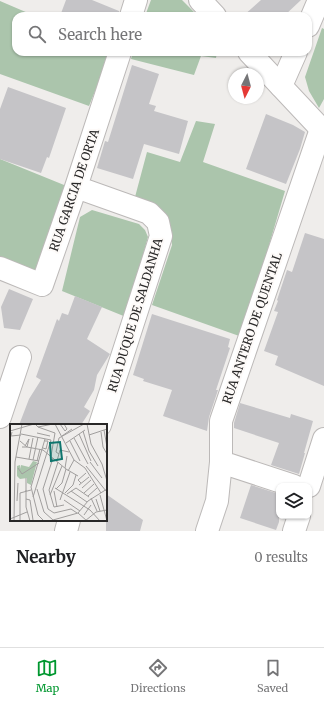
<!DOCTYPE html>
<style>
:root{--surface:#fff;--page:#f2f2f2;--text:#202124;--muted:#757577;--line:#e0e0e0;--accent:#00972f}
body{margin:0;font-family:Merriweather,serif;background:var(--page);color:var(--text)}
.controls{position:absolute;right:12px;bottom:12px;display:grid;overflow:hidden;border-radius:8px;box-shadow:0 1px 3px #0004}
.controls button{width:36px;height:36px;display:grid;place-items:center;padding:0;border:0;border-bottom:1px solid var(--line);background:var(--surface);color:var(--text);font:20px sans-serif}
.compass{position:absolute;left:228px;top:68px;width:36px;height:36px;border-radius:50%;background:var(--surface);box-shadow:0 1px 3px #0004;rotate:186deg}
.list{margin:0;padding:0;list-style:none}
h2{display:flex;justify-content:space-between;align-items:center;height:52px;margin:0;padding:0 16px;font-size:17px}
h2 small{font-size:13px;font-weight:400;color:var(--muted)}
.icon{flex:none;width:22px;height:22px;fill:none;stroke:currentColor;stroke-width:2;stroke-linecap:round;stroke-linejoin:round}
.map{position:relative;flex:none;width:324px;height:531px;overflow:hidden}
.search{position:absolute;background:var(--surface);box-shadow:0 1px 3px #0004;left:12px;right:12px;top:12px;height:44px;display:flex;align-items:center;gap:10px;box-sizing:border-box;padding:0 14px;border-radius:12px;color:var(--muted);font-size:15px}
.sheet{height:116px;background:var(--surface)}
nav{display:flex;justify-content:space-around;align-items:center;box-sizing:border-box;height:56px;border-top:1px solid var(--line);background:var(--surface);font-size:11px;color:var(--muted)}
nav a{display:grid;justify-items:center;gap:2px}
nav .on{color:var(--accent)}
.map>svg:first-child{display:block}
.green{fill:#abc5ac}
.building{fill:#c5c4c7}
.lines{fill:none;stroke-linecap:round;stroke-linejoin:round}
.minor-casing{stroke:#bcb9b8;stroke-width:24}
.tertiary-casing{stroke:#bcb9b8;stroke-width:24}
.minor{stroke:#fff;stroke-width:22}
.tertiary{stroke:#fff;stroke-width:22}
.labels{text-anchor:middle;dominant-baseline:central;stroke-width:4;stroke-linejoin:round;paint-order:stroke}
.street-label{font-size:12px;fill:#292828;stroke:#fdfaf8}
.inset-road{fill:none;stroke:#a09e9d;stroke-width:1}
.view{fill:#0f766e;fill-opacity:0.15;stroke:#0f766e;stroke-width:2}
.inset-edge{fill:none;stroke:#292828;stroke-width:2}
</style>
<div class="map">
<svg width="324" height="531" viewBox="0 0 324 531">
<rect width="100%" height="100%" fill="#efedeb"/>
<path class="green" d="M151,0h31l16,16h-53z
M0,1l35,15h-19v36h95l-22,54 -89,-32z
M322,28l2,1v70l-5,9 -10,-17 -4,-14z
M133,52h84l-1,6 -15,-2 -7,19 -63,-16z
M196,121l19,3 -12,38 82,29 -43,146 -90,-32 20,-60 -3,-23 -9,-14 -25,-11 12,-45 33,10z
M0,159l69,28 -32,82 -7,1 -30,-12z
M92,210l47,14 6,6 3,7 -22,80 -64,-26 18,-74z"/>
<path class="building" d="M66,0h26l27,11v5h-59z
M261,0h40l-17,16h-41z
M132,65l27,9 -10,30 7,2 -2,5 34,10 -9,33 -35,-10 -11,35 -36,-11 8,-27 3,1z
M8,87l58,21 -17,50 -2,-1 -6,16 -41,-14v-50z
M266,114l27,11 12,7 -5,17 -14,35 -40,-15z
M305,233l19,6v147l-49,-21 3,-9 -14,-5 14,-39 -4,-1 4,-10 -1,-1 10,-30 5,2z
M9,289l24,10 -13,31 -16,-2 -3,-21z
M75,296l27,11 -15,32 23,15 -13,21 -3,15 -10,17 6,4 -9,14h-62l10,-26 12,-19 -5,-3 21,-58 2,2 3,-8 6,2z
M152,314l78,25 -2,8 2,1 -14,42h2l-9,27 -2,14 -44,-15 9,-26 -29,-9 1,-2 -11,-4z
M240,403l50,15 1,-4 22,7 -9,32h1l-6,21 -28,-9 8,-22 -45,-15v-5z
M251,485l28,9v28l-3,8 -36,-12z
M106,494l37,26 -3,11h-34z"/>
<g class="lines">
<defs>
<path id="minor" d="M131,16l5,-16
M308,26l11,-26
M281,86l15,-34
M76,187l73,26 9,9 3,14 -61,189
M0,268l42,17 34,-98 44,-135
M0,417l20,-60
M221,462l73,24
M309,486l15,-47
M66,531l3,-11
M207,531l10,-30 4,-39v-41l100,-292
M294,531l5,-15"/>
<path id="tertiary" d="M200,0l15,16
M249,52l75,80"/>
</defs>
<use href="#minor" class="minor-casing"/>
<use href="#tertiary" class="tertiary-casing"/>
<use href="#minor" class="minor"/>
<use href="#tertiary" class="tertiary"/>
</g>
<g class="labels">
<g class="street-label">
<text transform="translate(74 190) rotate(-71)">RUA GARCIA DE ORTA</text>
<text transform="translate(135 315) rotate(-73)">RUA DUQUE DE SALDANHA</text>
<text transform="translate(252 328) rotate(-71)">RUA ANTERO DE QUENTAL</text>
</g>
</g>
<g transform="translate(10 424)">
<rect width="97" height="97" fill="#efedeb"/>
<path d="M23,37l4,1 -6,23 -4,-2v-5l-7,1 -3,-3v-10l3,-1 1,4v-4l8,2z" fill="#abc5ac"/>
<path class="inset-road" d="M25,0l3,3 15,-3M45,0l19,36 11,8M50,0l5,7 2,-2 -3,-5M77,0l4,20 11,20 5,17M28,3l17,6M94,6l3,17M0,7l24,-7M73,7l6,20 9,15M2,8l-1,4 10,-1M91,8l2,15 4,7M27,9l13,3M11,10l30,6 -18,57M69,10l12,27M79,11l18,-6M52,12l10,-7M49,14l25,-14M64,14l14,26M10,17l7,6 16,3 23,19 12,7M60,17l10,20M56,19l19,-13M12,23h5l2,-8 -4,7M33,24l3,1 2,-8h-3M49,30l-3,-2 3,-14M41,32l4,-23M6,33l23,4M43,34l-10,31 5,20 6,4 17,-4 6,4M19,35l4,-21M23,36l5,-23M27,37l3,-12M47,37l3,-11 9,2M48,38l-9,28 5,17 10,-2M80,38l12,16M76,42l20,25M8,44l4,6 17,-11M55,44l2,-12M75,44l16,25M58,47l6,-11M71,59l-3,-3 8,-7M69,61l10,-8M45,64l35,22 10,11M72,64l9,-8M27,65l7,23 9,8 25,-7 10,-12 19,-12M46,65l6,-6 4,-14M16,66v17l4,14M16,67v-13M44,67l3,16M61,67l16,11M55,69l8,-8 3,-10M74,69l10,-9M57,70l9,-6 13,9M40,71l12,-29M90,71l7,26M78,72l9,-8M81,74l6,13M16,75l4,1 3,20M86,75l4,12M50,76l10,-28M54,76l16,11M7,77l1,-18M68,89l9,8M74,91l7,-10M0,95l17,-7M4,97l1,-59 7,-38M10,97v-28l11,-3M34,97l-6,-6 -7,-28 14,-48M75,97l11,-9 11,-2"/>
<path class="view" d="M50,18l2,17 -11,2 -1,-18z"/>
<rect width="97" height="97" class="inset-edge"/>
</g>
</svg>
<div class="controls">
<button><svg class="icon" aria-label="layers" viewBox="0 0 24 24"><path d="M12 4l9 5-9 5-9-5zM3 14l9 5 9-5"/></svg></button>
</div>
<svg class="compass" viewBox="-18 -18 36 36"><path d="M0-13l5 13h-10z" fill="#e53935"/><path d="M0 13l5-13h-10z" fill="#757577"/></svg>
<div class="search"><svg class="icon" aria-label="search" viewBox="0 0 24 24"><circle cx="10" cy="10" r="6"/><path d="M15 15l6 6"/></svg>Search here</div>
</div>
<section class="sheet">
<h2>Nearby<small>0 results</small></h2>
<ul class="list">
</ul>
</section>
<nav>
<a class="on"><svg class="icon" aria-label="map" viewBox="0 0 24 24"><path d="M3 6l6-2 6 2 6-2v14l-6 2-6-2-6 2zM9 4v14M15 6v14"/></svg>Map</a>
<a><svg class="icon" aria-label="directions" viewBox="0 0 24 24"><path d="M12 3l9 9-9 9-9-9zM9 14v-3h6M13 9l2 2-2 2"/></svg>Directions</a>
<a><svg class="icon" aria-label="saved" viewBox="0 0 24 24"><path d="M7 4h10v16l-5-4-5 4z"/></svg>Saved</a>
</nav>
